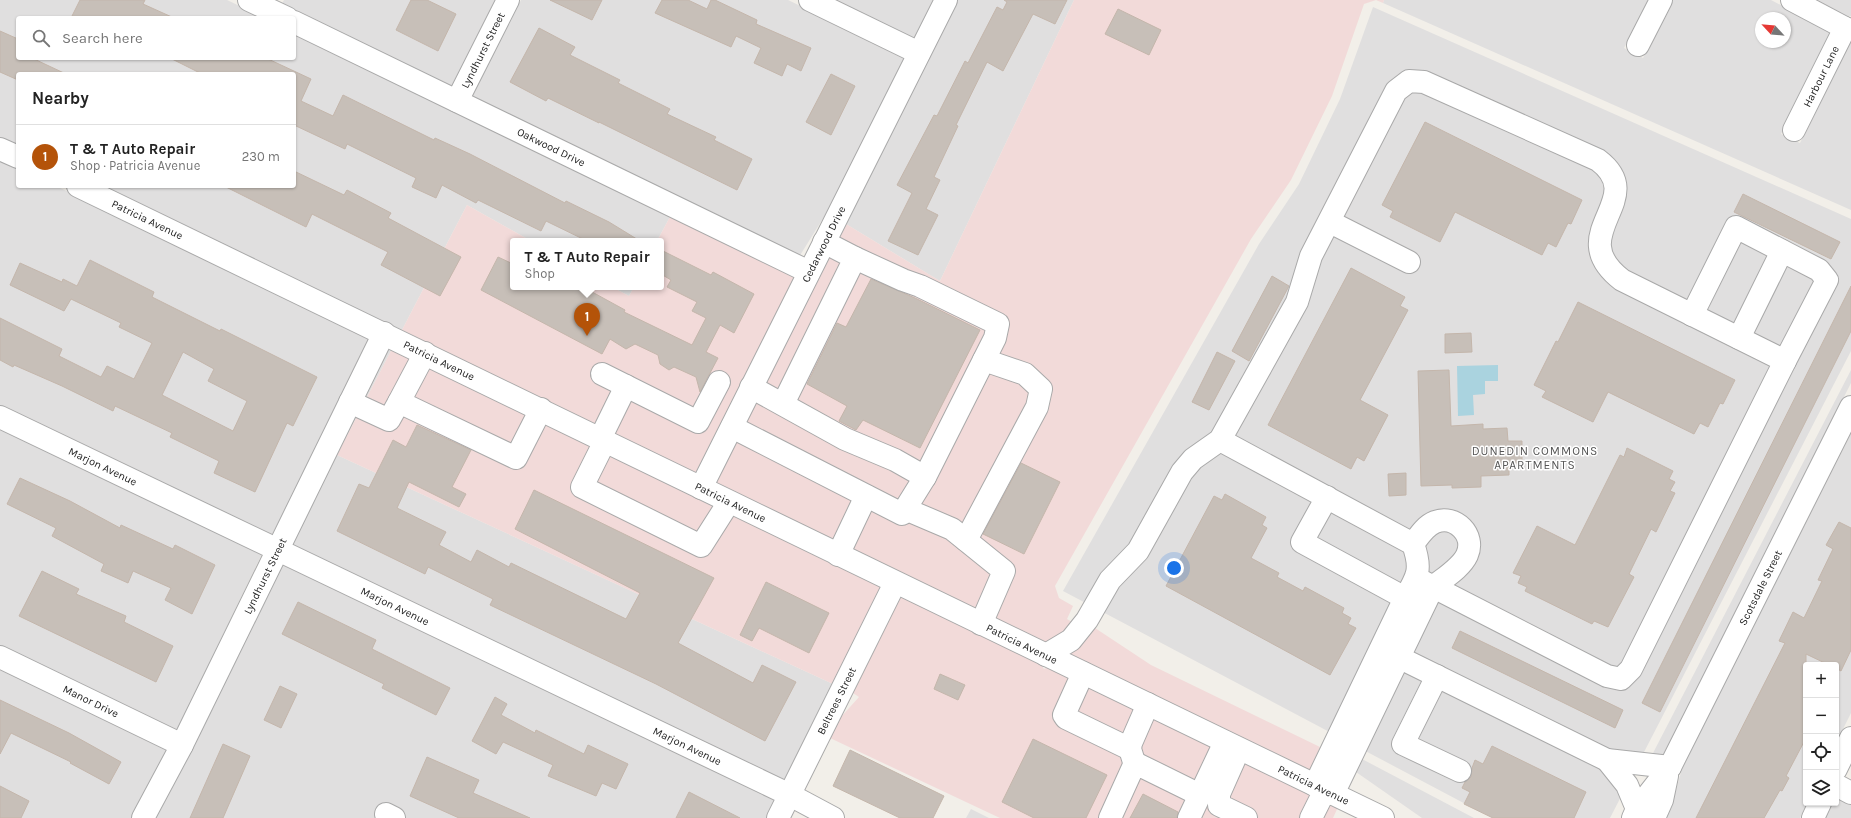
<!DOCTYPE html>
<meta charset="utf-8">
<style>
:root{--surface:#fff;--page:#f6f6f6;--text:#222;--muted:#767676;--line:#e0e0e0;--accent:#b45309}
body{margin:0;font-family:Karla,sans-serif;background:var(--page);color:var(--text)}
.controls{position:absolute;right:12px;bottom:12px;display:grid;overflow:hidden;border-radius:4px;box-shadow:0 1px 3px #0004}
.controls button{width:36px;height:36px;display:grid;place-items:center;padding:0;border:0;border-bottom:1px solid var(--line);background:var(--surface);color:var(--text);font:20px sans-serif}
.compass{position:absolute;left:1755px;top:12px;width:36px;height:36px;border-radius:50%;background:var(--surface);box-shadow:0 1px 3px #0004;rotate:296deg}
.you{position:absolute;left:1174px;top:568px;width:14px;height:14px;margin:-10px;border:3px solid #fff;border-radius:50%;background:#1a73e8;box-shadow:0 0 0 6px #1a73e833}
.badge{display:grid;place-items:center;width:26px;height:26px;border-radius:50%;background:var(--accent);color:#fff;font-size:13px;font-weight:700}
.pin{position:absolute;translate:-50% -33px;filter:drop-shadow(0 1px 2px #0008)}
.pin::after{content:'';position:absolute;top:21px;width:14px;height:12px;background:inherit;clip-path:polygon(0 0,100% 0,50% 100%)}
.popup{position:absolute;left:510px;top:238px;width:154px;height:52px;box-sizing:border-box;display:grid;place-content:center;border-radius:4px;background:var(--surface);filter:drop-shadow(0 1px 3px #0005);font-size:13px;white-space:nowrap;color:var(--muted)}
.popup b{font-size:15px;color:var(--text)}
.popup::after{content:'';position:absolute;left:50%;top:100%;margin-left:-8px;border:8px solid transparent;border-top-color:var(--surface)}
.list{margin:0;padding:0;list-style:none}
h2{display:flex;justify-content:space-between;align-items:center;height:52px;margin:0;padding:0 16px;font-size:17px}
h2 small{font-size:13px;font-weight:400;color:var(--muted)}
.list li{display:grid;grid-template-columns:26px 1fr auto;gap:12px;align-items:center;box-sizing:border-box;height:64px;padding:0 16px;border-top:1px solid var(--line)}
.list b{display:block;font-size:15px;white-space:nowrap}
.list p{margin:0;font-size:13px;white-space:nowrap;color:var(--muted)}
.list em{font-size:13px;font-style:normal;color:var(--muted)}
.icon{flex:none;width:22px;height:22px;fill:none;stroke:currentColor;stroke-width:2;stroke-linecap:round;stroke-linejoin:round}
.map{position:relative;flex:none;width:1851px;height:818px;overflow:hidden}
.search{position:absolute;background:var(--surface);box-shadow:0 1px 3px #0004;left:16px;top:16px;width:280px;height:44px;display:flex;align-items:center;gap:10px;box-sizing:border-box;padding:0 14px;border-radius:4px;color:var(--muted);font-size:15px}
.panel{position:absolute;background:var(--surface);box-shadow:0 1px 3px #0004;left:16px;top:72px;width:280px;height:116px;border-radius:4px}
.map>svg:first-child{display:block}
.residential{fill:#e0dfdf;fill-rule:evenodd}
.commercial{fill:#f2dad9}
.water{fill:#aad3df}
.building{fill:#c7bfb8;stroke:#c4b6ab;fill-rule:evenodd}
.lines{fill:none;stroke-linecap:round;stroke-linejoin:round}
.minor-casing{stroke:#a9a9a9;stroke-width:24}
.minor{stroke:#fff;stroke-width:22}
.labels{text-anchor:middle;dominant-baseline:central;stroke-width:3;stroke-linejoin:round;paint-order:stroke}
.street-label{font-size:11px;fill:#222;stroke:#fff}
.neighbourhood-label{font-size:12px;letter-spacing:1px;fill:#555;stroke:#fff}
</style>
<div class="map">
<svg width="1851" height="818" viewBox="0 0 1851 818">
<rect width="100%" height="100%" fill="#f2efe9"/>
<path class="residential" d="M0,0h227l38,18h-247v40h276v-26l377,183 -14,26h-126l-64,-36 -65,125 -302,-144h194v-112h-276v73l-18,-9z
M284,0h212l-44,88 -171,-83z
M521,0h267l118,57 -79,155 -28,45 -328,-160z
M832,0h102l-20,40z
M958,0h116l-134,281 -94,-57z
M1384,0h264l-24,48 19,10 30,-58h98l60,31 -50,103 19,9 51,-103v170l-468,-207zM1761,18h24v24h-24z
M1812,0h39v16l-5,1z
M1373,7l478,212v132l-241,467h-118l-429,-227 196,-347 40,-60 41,-85z
M0,159l18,9v18h38l315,150 -99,199 -272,-129z
M612,287h22l-5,9z
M390,346l3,1 -56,108 496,229 -48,98 -494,-238z
M1851,370v13l-188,373 -11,-1z
M0,428l263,124 -87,180 -176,-86z
M1851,431v282l-15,30v-78h-30l1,138 -7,15h-134l6,-14 11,-39z
M283,561l493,238 -9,19h-611l31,-60z
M0,667l167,82 -36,69h-131z
M1362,759l112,59h-52l-66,-46z
M1836,796l15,8v14h-26l7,-15h4z
M971,809l18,9h-23z"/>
<path class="commercial" d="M1074,0h310l-1,3 -7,-3 -12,4 -32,92 -41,84 -40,59 -196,347 4,12 14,8 -6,13 5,3 -8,10 -19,12 -330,-160 131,-260 94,57z
M467,205l64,36h-18v46h99l17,9 5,-9h27v-46h-4l14,-26 124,61 -99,199 -294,-145z
M393,347l489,240 -49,97 -496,-229z
M901,596l139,67 4,6 4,-2 290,140 -5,11h-333l-170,-80 11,-21 18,-20 -6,-4z
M1095,628l56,37 169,82 -11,25 -242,-118 13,-8z"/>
<path class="water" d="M1498,365v16h-13v13l-12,1 1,20 -16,1 -1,-50z"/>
<path class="building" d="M80,0h65l-2,4 31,14h-103z
M411,0h16l29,14 -18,37 -42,-21z
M550,0h52l-10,20z
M662,0h26l19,9 4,-9h4l42,20 -1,4 55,24 -10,23 -14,-7 -5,12 -28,-13 7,-15 -25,-12 -5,11 -76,-34z
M1004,0h63l-12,24 -22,-10 -30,57 -16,-9 -31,63 2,1 -24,51 6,3 -14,29 12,6 -20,40 -30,-14 24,-48 -15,-8 37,-70 3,1 28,-55 3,2 29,-56 6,3 4,-8z
M1118,9l43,21 -12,25 -44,-21z
M539,28l36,19 -5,8 50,25 -2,3 52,26 -3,5 49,23 -2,3 38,19 -15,31 -138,-68v1l-51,-25 -2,3 -36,-19z
M0,31l18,8v19h14l34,16h-48v6l-18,-8z
M170,58h96l45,21 -10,22 32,15 10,-21 91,45 1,-2 35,16 95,49 1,-2 43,21 31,19h-53l-41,-20 -5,10 -63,-31 -2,3 -34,-18 -6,13 -24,-11 4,-9 -69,-34 -2,5 -51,-24v-51h-92z
M831,74l24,12 -24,49 -25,-13z
M1425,122l157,78 -11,24 -3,-1 -12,24 -8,-4 -6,12 -87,-43 -15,30 -50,-25 3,-6 -11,-6z
M294,171l50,24 3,-5 44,23 -3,5 73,39 -21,39 -59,-31 7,-13 -76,-38 -6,13 -82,-41h70z
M1743,194l97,48 -9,17 -97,-47z
M661,250l50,25 2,-3 41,22 -20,39 -14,-8 -14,27 12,6 -18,34 -4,-15 -22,-10 -5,3 -9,-6 -2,-9 -23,-11 -9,5 -16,-10 -8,15 -121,-64 17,-33 15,7v23h70l42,23 -1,2 68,33 14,-27 -14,-7 5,-9 -30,-15 4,-7 -10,-6z
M90,260l64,32 -2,5 68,34 1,-2 96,48 -24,49 -6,-3 -32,69 -41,-19 5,-12 -49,-24 2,-4 -57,-27 -2,5 -51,-25 -48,-21 -1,2 -13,-7v-42l62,31 -3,7 42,21 6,-11 27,13 18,-36 -33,-16 2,-4 -50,-24 -7,12 -54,-26 10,-22 42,19 1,-3 14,7zM183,352l31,17 -6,12 39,20 -14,30 -71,-36z
M1351,268l54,29 -5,9 8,4 -48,90 28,15 -24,46 -7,-4 -6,12 -83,-44z
M1272,276l17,10 -40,75 -17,-10z
M871,279l44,19 65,32 -60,118 -57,-28 -7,10 -17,-9 8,-15 -40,-22 30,-61 9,4z
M1851,286v45l-191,381 -18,-9z
M1578,302l157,78 -12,24 -3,-1 -12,24 -8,-4 -6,11 -86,-42 -15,30 -51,-25 4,-6 -12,-6 22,-44 2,1z
M1471,333l1,19 -27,1v-19z
M1217,352l18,9 -26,49 -17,-8z
M1449,370l2,56 32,-2v5l24,-1 1,13h14v22h-13v12l-28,1v11l-29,1v-3l-31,1 -3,-115z
M417,425l54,25 -19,37 14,7 -7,13 -50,-25 -12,26 49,24 -7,13 32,17 6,-12 32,17 2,-4 115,56 14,-26 -125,-64 19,-39 180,88 -36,65 75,40 9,-18 34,17 -31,59 -109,-57 -166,-79 3,-6 -65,-32 -3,7 -88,-43 22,-47 10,4 24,-48 13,7z
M1627,448l46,23 -4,8 6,3 -5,9 5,2 -19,39 -5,-3 -22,45 5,3 -26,50 -14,-6 -2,3 -67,-33 2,-4 -9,-4 3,-7 -8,-3 24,-47 38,19 45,-90 4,2z
M1021,463l39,19 -36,72 -41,-20z
M1406,473v22l-17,1 -1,-22z
M20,478l50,23 50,27 1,-3 52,24 2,-4 40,20 -23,49 -27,-14 6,-12 -38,-17 -5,12 -27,-12 3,-7 -52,-28 4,-8 -49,-24z
M1225,494l41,23 -4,8 5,3 -16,30 28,15 -2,4 26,14 2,-4 39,21 -2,5 9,5 -3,6 8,4 -26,47 -164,-89 48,-90 8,4z
M1839,522l12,6v122l-10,21 -5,-3v-3h-7l-23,-11v84l-20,38 3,2 -7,13 -2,-1 -16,28h-68l89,-175 -6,-2 14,-29 11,6 18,-37 -4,-1 15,-31 -7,-4z
M42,571l37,18 -3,5 50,22 -2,6 49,24 -17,36 -137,-66z
M766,582l63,31 -20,40 -50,-25 -7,13 -12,-6z
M298,602l78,38 -4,9 78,39 -14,27 -54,-27 2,-4 -102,-50z
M1460,631l163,79 -8,18 -163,-80z
M940,674l25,11 -7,15 -24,-11z
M280,686l17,8 -16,34 -17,-8z
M495,697l12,7 -6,11 34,18 1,-3 48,24 4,-9 40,19 -12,25 -14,-6 -6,13 -48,-20 5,-11 -50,-23 -7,12 -24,-13z
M0,700l69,33 52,29 -12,22 -39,-21 1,-1 -60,-29 -11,21z
M1033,739l74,36 -21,43h-52l-32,-16z
M223,744l27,12 -27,62h-33z
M1492,746l94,46 -12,26h-81l-29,-14 6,-12 -8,-4 3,-6 6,-5 1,-9 3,-8 8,4z
M850,750l94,46 -11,22h-33l-67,-32z
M427,757l52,23 -6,13 57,25h-71l-49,-22z
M0,786l29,15 -8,17h-21z
M689,792l51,26h-64z
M1143,794l35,18 -1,6h-47z"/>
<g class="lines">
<defs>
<g id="minor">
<path d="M249,0l38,18"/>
<path d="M810,0l109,53"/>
<path d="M1792,0l53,28"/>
<path id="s1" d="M294,22l515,250"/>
<path d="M1638,45l23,-45"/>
<path id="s2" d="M457,101l51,-101"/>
<path id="s3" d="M1794,130l51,-102"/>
<path d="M0,149l18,8"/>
<path id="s4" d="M78,186c436,209 869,423 1305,632"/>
<path d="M1330,222l79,40"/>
<path d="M855,258l48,22 17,6 78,38 -3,14 -70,139"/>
<path d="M1692,315l44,-88 83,43 8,10 -42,81"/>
<path d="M1739,338l43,-87"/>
<path d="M425,353l-26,49 117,56 25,-49"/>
<path d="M602,374l24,12"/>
<path d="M350,402l39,18 10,-18"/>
<path d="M783,404l72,-146 -31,-16"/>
<path id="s5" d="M0,417l790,378 43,23"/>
<path d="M732,427l170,87 23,-37 -30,-17 -50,-21 -94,-52"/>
<path d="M600,439l26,-53 72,36 21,-40"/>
<path d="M1220,440l193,104c9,25 5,32 -8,54l-90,187"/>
<path d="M605,441l-23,46 119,59 28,-44"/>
<path id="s6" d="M701,488l245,-488"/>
<path d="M1327,497l-25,45 103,56"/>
<path d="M905,509l47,20 52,42 -23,53"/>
<path d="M966,540l71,-133 4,-18 -16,-15 -41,-14"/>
<path d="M838,555l28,-59"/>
<path d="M1386,651l221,109 63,7"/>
<path d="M1046,655l25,-15 16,-20 23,-40 28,-29 44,-79 11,-13 27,-19 77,-138 14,-46 85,-165 13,-10 15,1 174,78c53,40 -37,73 24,120l163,81 -154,308 -10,10 -14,-3 -191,-98"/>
<path id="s7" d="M0,657l182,88"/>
<path d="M1083,673l-19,42 2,3 64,31"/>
<path d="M1437,676l-34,68 57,27"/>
<path d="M1239,749l-20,45v11l27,13"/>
<path d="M1607,760l20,25 10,24"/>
<path d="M1134,762l-4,-13 1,-6 17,-39"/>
<path d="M1836,769l15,-31"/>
<path d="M1836,785l15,8"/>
<path d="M1333,794l100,-207c11,-9 28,-19 34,-32 9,-20 -12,-41 -32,-33 -10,4 -16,14 -22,22"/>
<path d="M386,814l8,4"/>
<path id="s8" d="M143,818l39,-73 202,-412"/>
<path id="s9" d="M778,818l117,-235"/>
<path d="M1110,818l25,-55 65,32"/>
<path d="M1189,818l36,-76"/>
<path d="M1311,818l14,-28"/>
<path id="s10" d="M1633,818l4,-9 33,-42 181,-360"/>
<path d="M1654,818l8,-18 5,-24"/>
<path d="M1813,818l7,-15"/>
</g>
</defs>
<use href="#minor" class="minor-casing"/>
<use href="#minor" class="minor"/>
</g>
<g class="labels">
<g class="street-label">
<text stroke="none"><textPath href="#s2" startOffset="57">Lyndhurst Street</textPath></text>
<text stroke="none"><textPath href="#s3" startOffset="60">Harbour Lane</textPath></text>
<text stroke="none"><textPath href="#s1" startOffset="286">Oakwood Drive</textPath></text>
<text stroke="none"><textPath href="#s4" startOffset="77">Patricia Avenue</textPath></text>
<text stroke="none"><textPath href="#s6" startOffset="273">Cedarwood Drive</textPath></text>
<text stroke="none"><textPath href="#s4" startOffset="401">Patricia Avenue</textPath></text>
<text stroke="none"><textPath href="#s5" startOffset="114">Marjon Avenue</textPath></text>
<text stroke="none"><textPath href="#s4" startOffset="725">Patricia Avenue</textPath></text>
<text stroke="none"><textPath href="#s8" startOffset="271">Lyndhurst Street</textPath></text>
<text stroke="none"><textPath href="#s10" startOffset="264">Scotsdale Street</textPath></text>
<text stroke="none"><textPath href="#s5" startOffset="438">Marjon Avenue</textPath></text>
<text stroke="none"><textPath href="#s4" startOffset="1049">Patricia Avenue</textPath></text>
<text stroke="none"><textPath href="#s7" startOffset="101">Manor Drive</textPath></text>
<text stroke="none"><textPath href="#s9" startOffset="131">Beltrees Street</textPath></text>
<text stroke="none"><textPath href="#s5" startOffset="762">Marjon Avenue</textPath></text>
<text stroke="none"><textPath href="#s4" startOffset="1373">Patricia Avenue</textPath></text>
</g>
<g class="neighbourhood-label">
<text x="1535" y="451">DUNEDIN COMMONS<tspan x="1535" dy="14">APARTMENTS</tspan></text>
</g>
</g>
</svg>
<div class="controls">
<button>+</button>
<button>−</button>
<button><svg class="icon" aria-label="locate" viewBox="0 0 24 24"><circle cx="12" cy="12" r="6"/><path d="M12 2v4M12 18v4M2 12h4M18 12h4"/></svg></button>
<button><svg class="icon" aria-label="layers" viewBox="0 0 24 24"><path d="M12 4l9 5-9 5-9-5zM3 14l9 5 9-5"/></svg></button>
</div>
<svg class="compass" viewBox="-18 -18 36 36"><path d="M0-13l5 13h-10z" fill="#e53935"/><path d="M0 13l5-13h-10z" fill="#767676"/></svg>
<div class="you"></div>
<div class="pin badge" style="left:587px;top:336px">1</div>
<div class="popup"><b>T &amp; T Auto Repair</b>Shop</div>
<div class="search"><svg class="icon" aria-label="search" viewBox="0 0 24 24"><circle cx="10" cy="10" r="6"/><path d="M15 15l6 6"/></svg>Search here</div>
<section class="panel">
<h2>Nearby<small></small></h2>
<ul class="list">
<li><span class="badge">1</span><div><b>T &amp; T Auto Repair</b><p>Shop · Patricia Avenue</p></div><em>230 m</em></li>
</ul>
</section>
</div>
